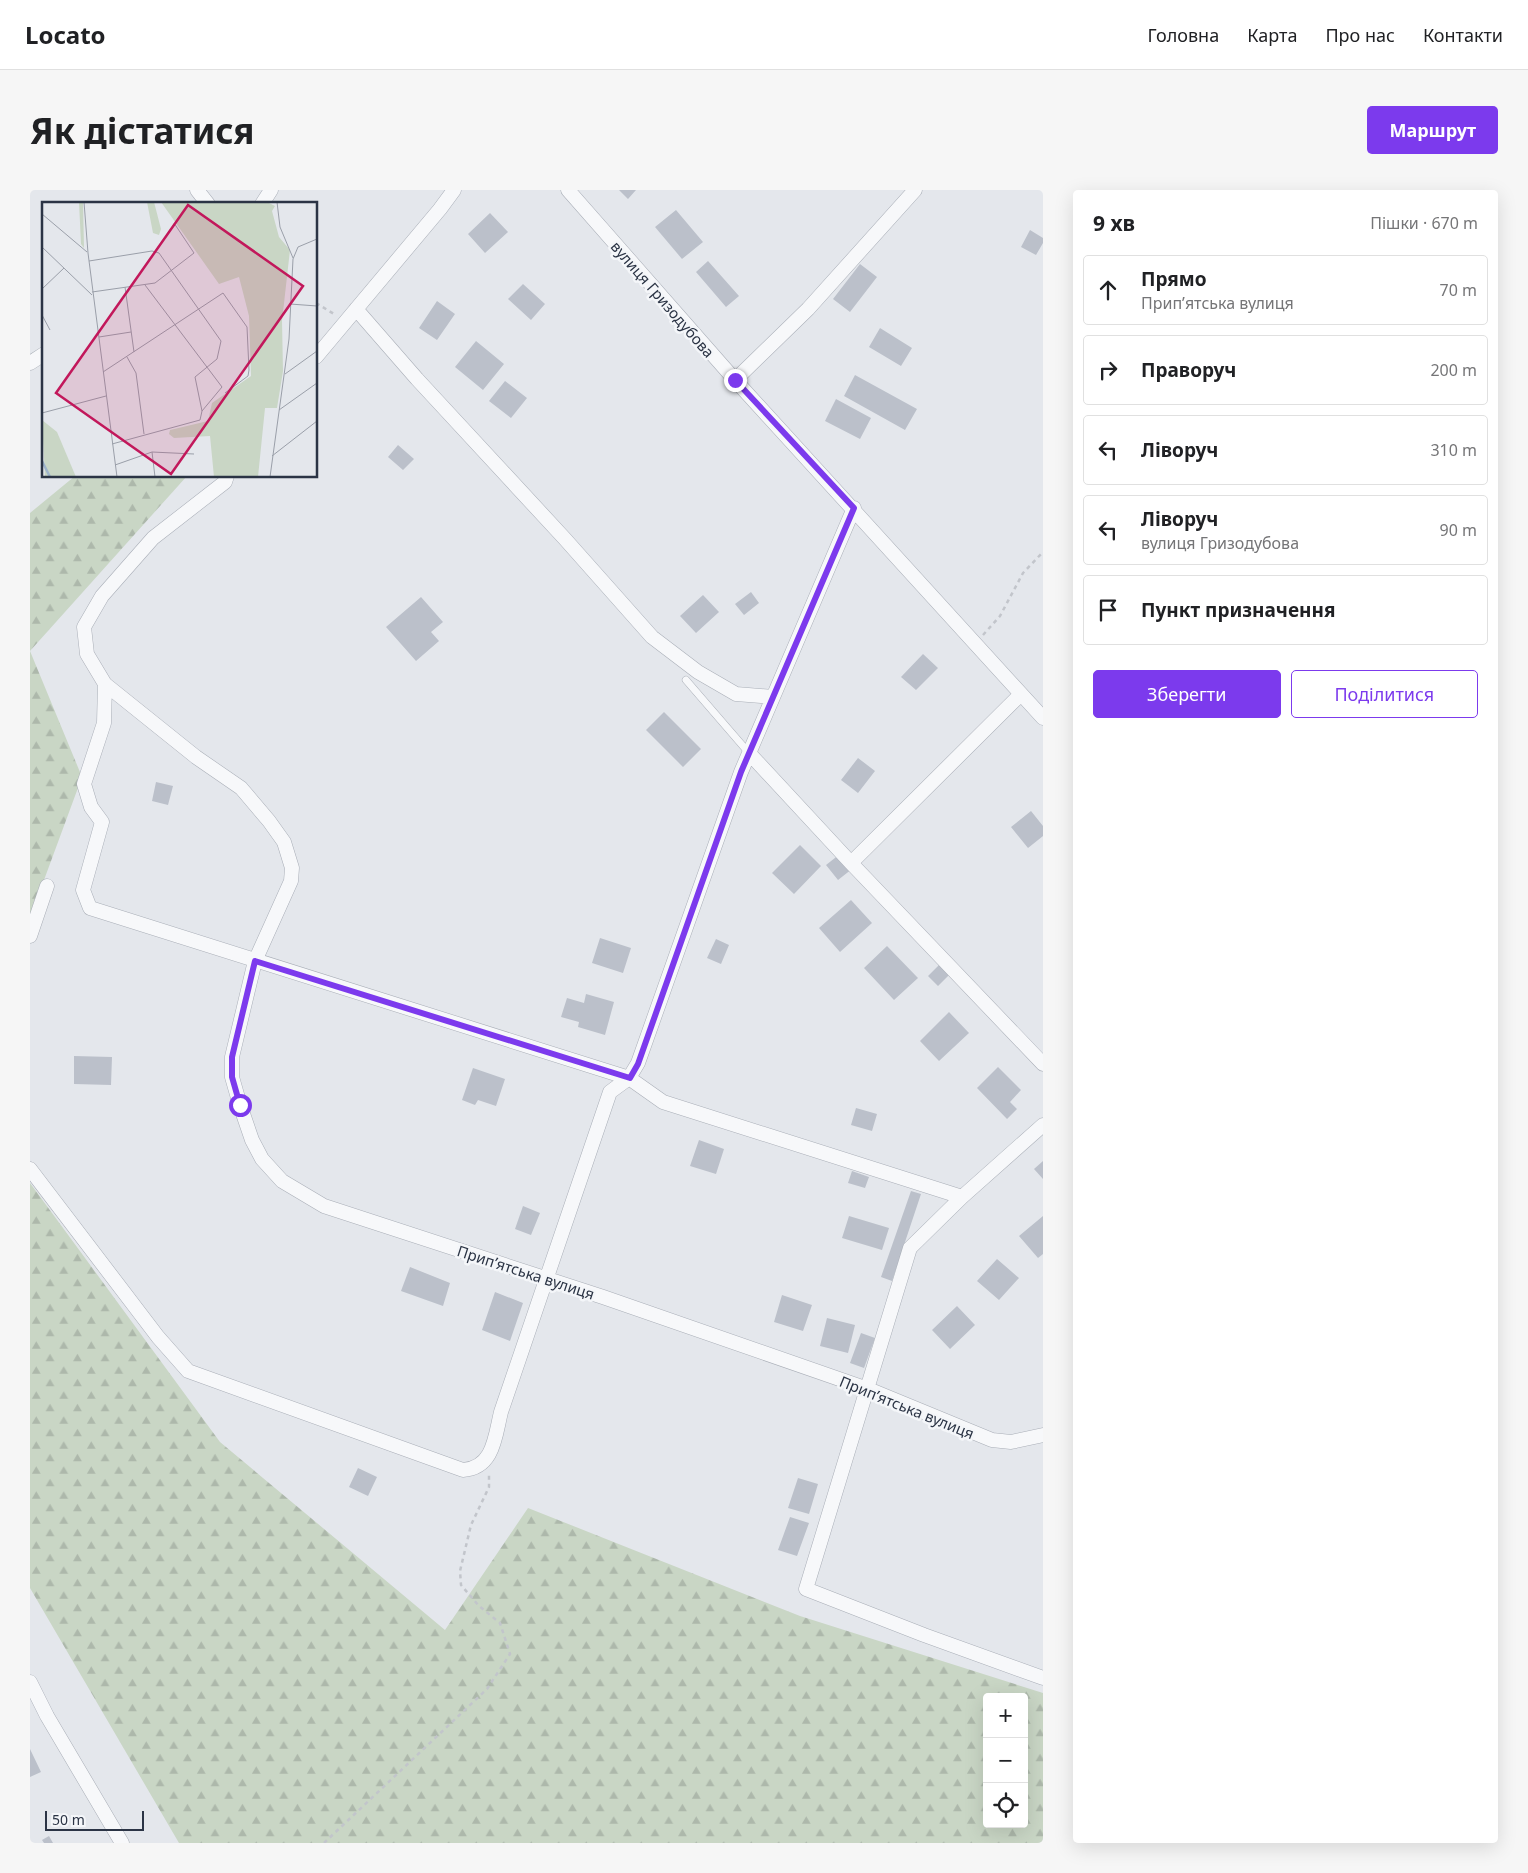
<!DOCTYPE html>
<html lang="uk">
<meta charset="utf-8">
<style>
:root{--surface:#fff;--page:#f6f6f6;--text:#202124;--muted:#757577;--line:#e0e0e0;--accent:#7c3aed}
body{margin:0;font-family:"Noto Sans",sans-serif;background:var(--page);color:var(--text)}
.controls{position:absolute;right:15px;bottom:15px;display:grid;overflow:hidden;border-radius:5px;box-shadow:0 5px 20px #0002}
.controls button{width:45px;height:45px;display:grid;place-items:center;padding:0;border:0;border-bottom:1px solid var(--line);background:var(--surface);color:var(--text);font:25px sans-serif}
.scale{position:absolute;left:15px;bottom:12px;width:99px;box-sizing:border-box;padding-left:5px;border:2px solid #2b3445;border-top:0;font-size:14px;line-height:18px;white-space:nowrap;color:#2b3445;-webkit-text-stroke:4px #f4f6f9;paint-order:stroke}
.stop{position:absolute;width:15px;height:15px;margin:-11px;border:4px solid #7c3aed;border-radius:50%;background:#fff}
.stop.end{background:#7c3aed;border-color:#fff;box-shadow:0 1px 5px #0008}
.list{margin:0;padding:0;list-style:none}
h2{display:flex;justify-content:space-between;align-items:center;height:65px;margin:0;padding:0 20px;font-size:21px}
h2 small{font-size:16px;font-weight:400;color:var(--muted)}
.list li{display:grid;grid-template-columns:32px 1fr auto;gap:15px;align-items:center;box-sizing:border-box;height:70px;margin:0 10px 10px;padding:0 10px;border:1px solid var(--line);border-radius:5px}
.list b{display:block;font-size:19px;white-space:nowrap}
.list p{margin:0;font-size:16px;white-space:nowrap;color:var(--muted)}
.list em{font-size:16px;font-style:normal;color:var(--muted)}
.actions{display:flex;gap:10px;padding:15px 20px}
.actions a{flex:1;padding:11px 0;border:1px solid var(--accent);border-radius:5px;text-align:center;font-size:18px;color:var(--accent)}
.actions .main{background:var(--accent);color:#fff}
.icon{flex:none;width:28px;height:28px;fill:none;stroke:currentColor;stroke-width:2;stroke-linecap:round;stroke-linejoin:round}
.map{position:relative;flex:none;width:1013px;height:1653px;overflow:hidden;border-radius:5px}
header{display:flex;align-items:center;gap:30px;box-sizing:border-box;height:70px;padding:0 25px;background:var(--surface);border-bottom:1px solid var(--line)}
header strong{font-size:24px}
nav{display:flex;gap:28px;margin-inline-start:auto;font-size:18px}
.intro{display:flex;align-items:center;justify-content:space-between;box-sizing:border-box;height:120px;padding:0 30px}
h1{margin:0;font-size:35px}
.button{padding:12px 22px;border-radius:5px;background:var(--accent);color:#fff;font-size:18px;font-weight:700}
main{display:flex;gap:30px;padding:0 30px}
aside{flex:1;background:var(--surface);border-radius:5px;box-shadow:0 5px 20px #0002}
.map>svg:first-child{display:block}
.forest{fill:url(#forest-firs);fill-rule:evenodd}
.building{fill:#bbc0ca}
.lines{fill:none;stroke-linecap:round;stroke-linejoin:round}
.service-casing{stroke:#a9aeb7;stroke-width:8}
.minor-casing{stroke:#a9aeb7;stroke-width:15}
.path{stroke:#c2c5cb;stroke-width:2.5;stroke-dasharray:4 4;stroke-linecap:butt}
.service{stroke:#f7f8fa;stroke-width:7}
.minor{stroke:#f7f8fa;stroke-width:14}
.route{stroke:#7c3aed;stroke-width:6}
.labels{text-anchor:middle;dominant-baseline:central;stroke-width:5;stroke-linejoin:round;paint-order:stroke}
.street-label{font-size:15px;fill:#2b3445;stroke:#f4f6f9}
.inset-river{fill:none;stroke:#9fb4cc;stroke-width:2.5}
.inset-road{fill:none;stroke:#9a9fa9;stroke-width:1}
.view{fill:#c2185b;fill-opacity:0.15;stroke:#c2185b;stroke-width:2.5}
.inset-edge{fill:none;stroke:#2b3445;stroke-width:2.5}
</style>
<header>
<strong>Locato</strong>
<nav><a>Головна</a><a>Карта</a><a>Про нас</a><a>Контакти</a></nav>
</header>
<div class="intro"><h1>Як дістатися</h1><a class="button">Маршрут</a></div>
<main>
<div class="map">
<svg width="1013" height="1653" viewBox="0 0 1013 1653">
<defs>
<pattern id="forest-firs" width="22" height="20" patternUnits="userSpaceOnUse" patternTransform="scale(1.25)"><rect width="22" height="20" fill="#c9d6c5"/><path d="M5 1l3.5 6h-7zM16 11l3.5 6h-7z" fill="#adb8ab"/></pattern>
</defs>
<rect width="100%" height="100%" fill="#e4e7ec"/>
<path class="forest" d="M45,286h112l-157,175 52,126 -52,141v-405z
M0,993l190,259 225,188 83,-122 272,108 243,77v150h-864l-149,-255zM957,1507h37v127h-37z"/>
<path class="building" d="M589,0h17l-8,9z
M646,20l27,32 -21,17 -27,-32z
M460,23l18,19 -23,21 -17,-19z
M1000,40l13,8v5l-7,12 -15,-8z
M678,71l31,35 -13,11 -30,-35z
M830,74l17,13 -27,35 -17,-13z
M493,94l22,20 -14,16 -23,-21z
M407,111l18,13 -18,26 -18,-12z
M850,138l32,20 -11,18 -32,-19z
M446,151l28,23 -21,26 -28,-23z
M825,185l62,34 -12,21 -61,-34z
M475,191l22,17 -16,20 -22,-17z
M806,209l35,19 -11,21 -35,-18z
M368,255l16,14 -11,11 -15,-13z
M721,402l8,11 -15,12 -9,-11z
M673,405l16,17 -23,21 -16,-17z
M391,407l22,25 -12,10 8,9 -23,20 -30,-34z
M893,464l15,14 -22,22 -15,-13z
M634,522l37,37 -18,18 -37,-37z
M828,568l17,13 -17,22 -17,-13z
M126,592l17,4 -5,19 -16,-4z
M1001,621l12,15v10l-15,12 -17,-21z
M770,655l21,21 -27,28 -22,-21z
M810,664l12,15 -14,11 -12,-15z
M821,710l21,23 -32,29 -21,-24z
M570,748l31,10 -8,25 -31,-10z
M686,749l13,6 -8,19 -14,-6z
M857,756l31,32 -24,22 -30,-32z
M909,775l10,10 -11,11 -10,-10z
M556,804l28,8 -9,33 -27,-8 1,-5 -18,-5 6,-19 17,5z
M919,822l20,21 -30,28 -19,-20z
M44,866l38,1 -1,28 -37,-1z
M968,877l23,23 -11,12 7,7 -10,10 -30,-31z
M443,878l32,11 -9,27 -18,-6 -3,5 -13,-5z
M826,918l21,6 -5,17 -21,-6z
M669,950l25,9 -8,25 -26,-8z
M1013,971v18l-9,-10z
M822,981l17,6 -4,11 -17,-5z
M881,1001l10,3 -29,87 -11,-4z
M493,1016l17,7 -9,22 -16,-6z
M819,1026l40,12 -7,22 -40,-12z
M1013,1026v38l-5,4 -19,-22z
M967,1069l22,19 -20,22 -22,-19z
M380,1077l40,16 -7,23 -42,-15z
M465,1102l28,11 -13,38 -28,-11z
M752,1105l30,10 -9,26 -29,-9z
M927,1116l18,19 -25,24 -18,-19z
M797,1128l28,7 -7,28 -28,-7z
M831,1143l14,5 -11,30 -14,-5z
M328,1278l19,9 -9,19 -19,-9z
M768,1288l20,6 -9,30 -21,-6z
M760,1327l19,6 -12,33 -19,-6z
M0,1559l11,23 -11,5z
M19,1646l4,7h-9l-2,-3z"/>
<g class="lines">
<defs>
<path id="service" d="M656,490l63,73"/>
<path id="minor" d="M167,0l11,14
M538,0l167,190 308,338
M232,14l9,-14
M326,119l61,70 148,160 87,98 46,35 38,22 37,3
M286,167l124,-148 14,-19
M0,173l14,-9
M705,190l73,-71 107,-119
M197,286l-2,6 -72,56 -51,58 -18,31 3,27 18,30 91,73 45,31 28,33 15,21 8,26 -1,13 -36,80 -23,96v20l8,28 12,35 10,19 20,22 42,25 279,91 265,92 124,51 19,2 32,-7
M75,494l-1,39 -20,61 7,23 11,15 -19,68 7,18 539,170 34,24 299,95
M719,563l102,110 192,201
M821,673l170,-169
M0,746l17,-50
M1013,935l-81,72 -52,51 -104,341 118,46 119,43
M0,979l128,168 30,34 275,99c31,-2 32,-34 38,-58l109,-320 19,-14 9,-15 103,-291 113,-264
M0,1492l17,34 75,127"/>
</defs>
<use href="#service" class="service-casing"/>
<use href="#minor" class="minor-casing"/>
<path class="path" d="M286,113l18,11
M953,445l17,-19 23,-43 20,-21
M294,1653l163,-154 23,-35 -10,-31 -21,-17 -18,-21 -1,-14 11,-46 18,-38v-15"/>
<use href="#service" class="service"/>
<use href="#minor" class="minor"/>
</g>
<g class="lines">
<path class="route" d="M210,915l-8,-28v-20l23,-96 375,117 8,-14 103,-292 113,-264 -119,-128"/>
</g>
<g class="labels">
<g class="street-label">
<text transform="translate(633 109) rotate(49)">вулиця Гризодубова</text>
<text transform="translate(496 1082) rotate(18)">Прип’ятська вулиця</text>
<text transform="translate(877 1217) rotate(22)">Прип’ятська вулиця</text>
</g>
</g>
<g transform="translate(12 12)">
<rect width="275" height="275" fill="#e4e7ec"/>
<path d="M37,0h4l1,46 -3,-4zM105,0h7l7,27 -2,6 -6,-2zM119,0h106l8,4 -3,5 7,26 11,13 -8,71 1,50 -6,37h-12l-7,69h-44l-4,-41 -36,2 -5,-4 1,-4 38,-9 4,-18 39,-27 -2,-60 -10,-39 -20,7z" fill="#c9d6c5"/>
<path d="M0,218l15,12 19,45h-31z" fill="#c9d6c5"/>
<path class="inset-river" d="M0,259l8,16"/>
<path class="inset-road" d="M42,0l4,51 29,224M235,0l3,25 13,31M0,12l45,38M0,45l50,48M47,59l63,-10 7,2 62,88 -4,18 -22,18 7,34 -2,9 -88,24M103,83l77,102 -20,24M83,85l9,65M0,87l22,-21M50,90l63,-9 39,-30 -20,-30M248,102l27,2M0,113l8,15M57,135l32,-5M85,155l9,16 8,61M61,170l120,-79 24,34 2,43 -1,6 -23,17M243,172l32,-23M237,208l38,-27M0,211l64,-17M110,250l3,25M230,254l45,-35M73,263l37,-13 42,2M228,275l19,-138 4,-80 5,-12 19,-8"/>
<path class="view" d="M146,3l115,81 -132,188 -115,-81z"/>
<rect width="275" height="275" class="inset-edge"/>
</g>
</svg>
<div class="controls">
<button>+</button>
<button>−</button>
<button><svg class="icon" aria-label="locate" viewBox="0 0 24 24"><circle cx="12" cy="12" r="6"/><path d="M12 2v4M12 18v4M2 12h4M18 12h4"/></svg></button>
</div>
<div class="scale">50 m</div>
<div class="stop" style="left:210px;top:915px"></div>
<div class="stop end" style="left:705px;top:190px"></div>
</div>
<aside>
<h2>9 хв<small>Пішки · 670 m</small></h2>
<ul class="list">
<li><svg class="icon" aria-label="ahead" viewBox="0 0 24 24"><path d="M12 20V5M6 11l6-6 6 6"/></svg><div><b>Прямо</b><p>Прип’ятська вулиця</p></div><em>70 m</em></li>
<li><svg class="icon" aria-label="right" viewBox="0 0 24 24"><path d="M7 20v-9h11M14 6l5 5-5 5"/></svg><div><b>Праворуч</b></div><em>200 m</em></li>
<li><svg class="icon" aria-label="left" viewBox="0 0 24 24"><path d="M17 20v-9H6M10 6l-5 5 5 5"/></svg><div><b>Ліворуч</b></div><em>310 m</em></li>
<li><svg class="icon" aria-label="left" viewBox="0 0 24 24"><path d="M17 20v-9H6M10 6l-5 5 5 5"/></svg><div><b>Ліворуч</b><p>вулиця Гризодубова</p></div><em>90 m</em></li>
<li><svg class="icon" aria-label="arrive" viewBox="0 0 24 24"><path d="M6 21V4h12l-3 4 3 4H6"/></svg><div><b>Пункт призначення</b></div></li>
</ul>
<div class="actions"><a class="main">Зберегти</a><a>Поділитися</a></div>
</aside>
</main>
